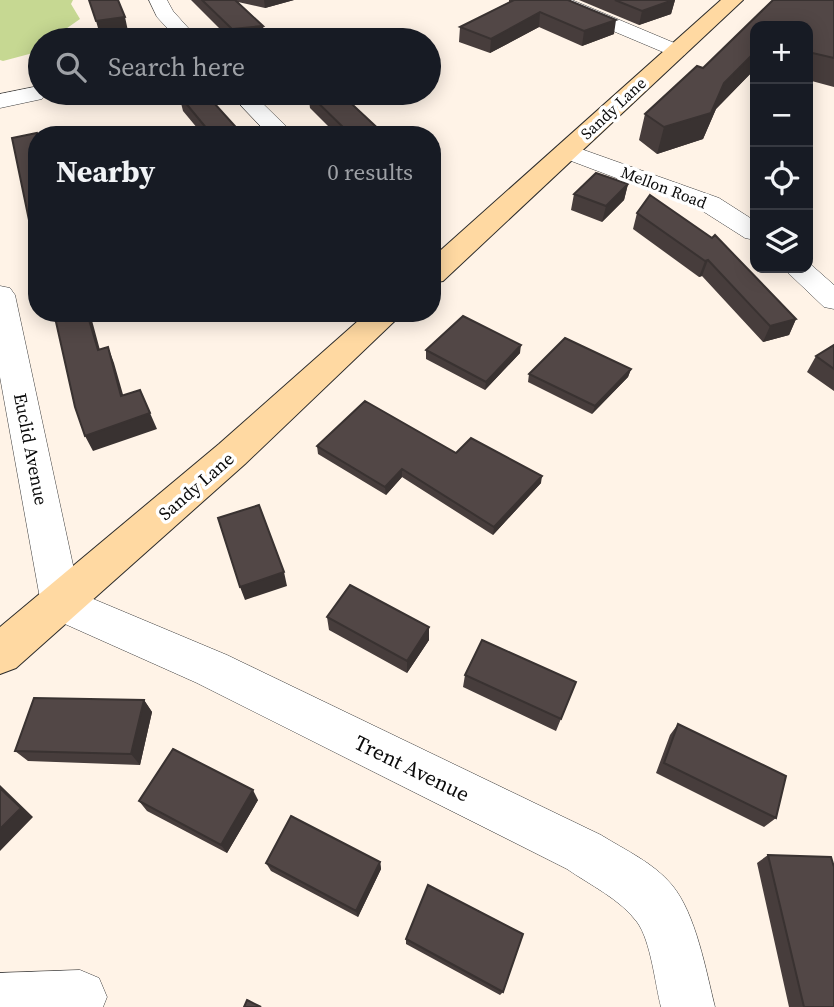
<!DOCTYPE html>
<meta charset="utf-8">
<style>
:root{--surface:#171b24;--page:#242831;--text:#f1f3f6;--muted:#9ea1a6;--line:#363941}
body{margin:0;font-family:"Source Serif 4",serif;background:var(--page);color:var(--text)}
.controls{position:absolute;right:21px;top:21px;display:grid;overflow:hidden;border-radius:14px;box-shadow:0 4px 18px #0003}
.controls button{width:63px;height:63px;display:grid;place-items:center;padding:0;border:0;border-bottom:2px solid var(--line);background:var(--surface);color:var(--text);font:35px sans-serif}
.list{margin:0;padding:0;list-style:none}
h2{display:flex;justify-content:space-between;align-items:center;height:91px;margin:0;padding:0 28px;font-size:30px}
h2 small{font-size:23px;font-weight:400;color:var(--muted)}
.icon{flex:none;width:38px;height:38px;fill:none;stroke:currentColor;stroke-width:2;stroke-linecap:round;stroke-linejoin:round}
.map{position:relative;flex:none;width:834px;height:1007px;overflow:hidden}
.search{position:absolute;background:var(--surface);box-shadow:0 4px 18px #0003;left:28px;top:28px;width:413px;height:77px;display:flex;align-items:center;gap:18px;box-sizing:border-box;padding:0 24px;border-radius:38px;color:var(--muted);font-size:26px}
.panel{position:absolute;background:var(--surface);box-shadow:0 4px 18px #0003;left:28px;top:126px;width:413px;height:196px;border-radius:28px}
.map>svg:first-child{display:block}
.forest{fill:#c6d892}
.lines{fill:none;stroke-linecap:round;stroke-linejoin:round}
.minor-casing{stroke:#3d3d3d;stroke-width:1}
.secondary-casing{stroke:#2c2c2c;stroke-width:2}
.minor{fill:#fff;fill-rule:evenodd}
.secondary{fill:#ffd9a2;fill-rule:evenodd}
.wall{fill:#473d3c}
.shaded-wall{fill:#393231}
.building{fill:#524746;stroke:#393231;stroke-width:2}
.labels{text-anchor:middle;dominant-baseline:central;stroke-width:7;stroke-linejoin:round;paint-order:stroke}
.far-street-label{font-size:16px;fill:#0a0a0a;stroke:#fff}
.street-label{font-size:18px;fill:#0a0a0a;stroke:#fff}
.near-street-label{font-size:21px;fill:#0a0a0a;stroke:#fff}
</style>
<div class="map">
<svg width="834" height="1007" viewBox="0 0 834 1007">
<rect width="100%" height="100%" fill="#fff3e7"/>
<path class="forest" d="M0,0h73l-2,4 9,15 -30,21h-10v8l-7,5 -30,8 -3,-1z"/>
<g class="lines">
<defs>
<path id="minor" d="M149,0h18l6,11 26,29h-21l-21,-23z
M547,0h25l112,47 3,4 -3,4h-14l-121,-51z
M34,87l11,7 -3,5 -42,9v-14z
M229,93h23l43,42h-26z
M567,144l152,54 36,23v19l-10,-2 -44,-28 -143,-54 -3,-5 3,-5z
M808,262l26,23v24l-10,-2 -41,-39h25z
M0,286l10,2 5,7 64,298 148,62 374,180c24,15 53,28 71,50 24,29 34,86 43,122h-54c-6,-23 -10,-66 -24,-85 -17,-23 -47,-37 -70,-53l-370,-186 -150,-67 -6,-12 -41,-227z
M80,970l19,8 8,19 -4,10h-103v-34z"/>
<path id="secondary" d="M721,0h22l-300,281 -11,2v-25z
M367,313h36l-158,151 -229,204 -16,6v-47l219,-183z"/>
</defs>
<use href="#minor" class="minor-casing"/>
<use href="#secondary" class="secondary-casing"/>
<use href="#minor" class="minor"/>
<use href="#secondary" class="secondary"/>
</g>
<path class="wall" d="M191,0h103l-29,8 -27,-6 25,24 2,14h-34z
M509,0h59l46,34 -32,12 -43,-19 -49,26 -31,-11 1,-15 49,-25z
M579,0h96l-4,14 -32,11z
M773,0h61v87l-26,-7v-54h-53v45l-1,-1 -38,39 -13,30 -46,15 -18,-14 6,-26 52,-48 6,2z
M308,93l77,42h-48l-27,-27z
M179,95l64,40h-40l-20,-24z
M628,184l-4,16 -22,22 -31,-12 3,-16z
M637,213l159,106 -7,16 -26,7 -61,-66 -3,1 -66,-48z
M834,345v46l-27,-19 9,-16z
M426,350l94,3 -35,37 -59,-31z
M631,369l-3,8 -36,37 -64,-32 1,-8z
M317,446l139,7 85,30 -48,52 -91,-58 -16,18 -68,-41z
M327,617l102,10v13l-22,33 -78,-43z
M465,675l111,7 -20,49 -93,-44z
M144,700l8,12 -12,53 -112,-4 -13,-10z
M678,724l98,94 -12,9 -108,-54 14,-38z
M258,800l-31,53 -80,-42 -8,-10z
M768,855l66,152h-45l-32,-144z
M380,862l1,7 -23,48 -87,-46 -5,-8z
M406,939l97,53 -3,3 -94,-51z"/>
<path class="shaded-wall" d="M264,0h30l-29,8z
M673,0h2l-4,14 -32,11 3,-14z
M540,12l-1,15 -49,26 1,-14z
M125,17l3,14 -28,4 -4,-14z
M616,20l-2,14 -32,12 2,-15z
M263,26l2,14h-31l-2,-11z
M755,52v15l-1,3 -38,39 -13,30 -46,15 7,-27 60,-44z
M628,184l-4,16 -22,22 4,-16z
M33,219l3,17 -7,-16z
M708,260l-6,16 -3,1 6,-16z
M87,313h3l14,52 -6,-15z
M796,319l-7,16 -26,7 7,-16z
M521,345l-1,8 -35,37 1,-8z
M108,347l6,16 14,49 -7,-16z
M631,369l-3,8 -36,37 3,-8z
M150,413l7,16 -64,22 -8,-15z
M402,469v8l-16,18 -1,-8z
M542,476l-1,7 -48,52 1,-8z
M284,572l3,14 -42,14 -5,-13z
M429,627v13l-22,33v-12z
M144,700l8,12 -12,53 -9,-11z
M0,785l33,32 -33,34z
M253,790l5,10 -31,53 -6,-8z
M380,862l1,7 -23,48 -2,-6z"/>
<path class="building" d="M89,0h29l7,17 -29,4z
M202,0h33l28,26 -31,3z
M514,0h54l48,20 -32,11 -44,-19 -49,27 -31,-12z
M615,0h58l-31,11z
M773,0h61v58l-26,-6v-26h-53v26l-31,31 -13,30 -47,14 -19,-13 52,-48 6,2z
M183,93h22l38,42h-31l-33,-40z
M308,93h32l45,42h-34z
M37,133l1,2h-1v102l-4,-18 -4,1 -17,-82z
M596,173l32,11 -22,22 -32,-12z
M650,195l62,43 3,-3 81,84 -26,7 -62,-66 -3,1 -68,-48z
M54,313h33l11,37 10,-3 13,49 19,-6 10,23 -65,23 -10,-29z
M463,316l58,29 -35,37 -60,-32z
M565,338l66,31 -36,37 -66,-32z
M834,345v24l-18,-13z
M365,401l91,52 15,-15 71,38 -48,51 -92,-58 -17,18 -68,-41z
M259,505l25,67 -44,15 -22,-69z
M350,585l79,42 -22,34 -80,-44z
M482,640l94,42 -15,37 -96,-44z
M34,698l110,2 -13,54 -116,-3z
M678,724l108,52 -10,42 -112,-55z
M173,749l80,41 -32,55 -82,-44z
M0,788l21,20 -21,21z
M291,816l89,46 -24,49 -90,-48z
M768,855l63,2 3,10v140h-30z
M428,885l95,49 -20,58 -97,-53z
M247,1000l14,7h-17z"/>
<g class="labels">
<g class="far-street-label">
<text transform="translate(613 108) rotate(-43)">Sandy Lane</text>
<text transform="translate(664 187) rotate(21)">Mellon Road</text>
</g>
<g class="street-label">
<text transform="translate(31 449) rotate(79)">Euclid Avenue</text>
<text transform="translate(196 486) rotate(-41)">Sandy Lane</text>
</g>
<g class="near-street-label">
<text transform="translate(412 768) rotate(26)">Trent Avenue</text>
</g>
</g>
</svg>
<div class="controls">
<button>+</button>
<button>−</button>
<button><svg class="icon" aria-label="locate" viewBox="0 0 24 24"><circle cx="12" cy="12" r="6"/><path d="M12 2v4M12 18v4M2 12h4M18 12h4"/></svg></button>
<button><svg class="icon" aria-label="layers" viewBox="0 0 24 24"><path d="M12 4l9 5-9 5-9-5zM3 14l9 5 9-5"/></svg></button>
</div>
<div class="search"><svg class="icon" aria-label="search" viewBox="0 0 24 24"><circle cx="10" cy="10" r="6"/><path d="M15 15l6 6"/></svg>Search here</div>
<section class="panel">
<h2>Nearby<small>0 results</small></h2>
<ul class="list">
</ul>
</section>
</div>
